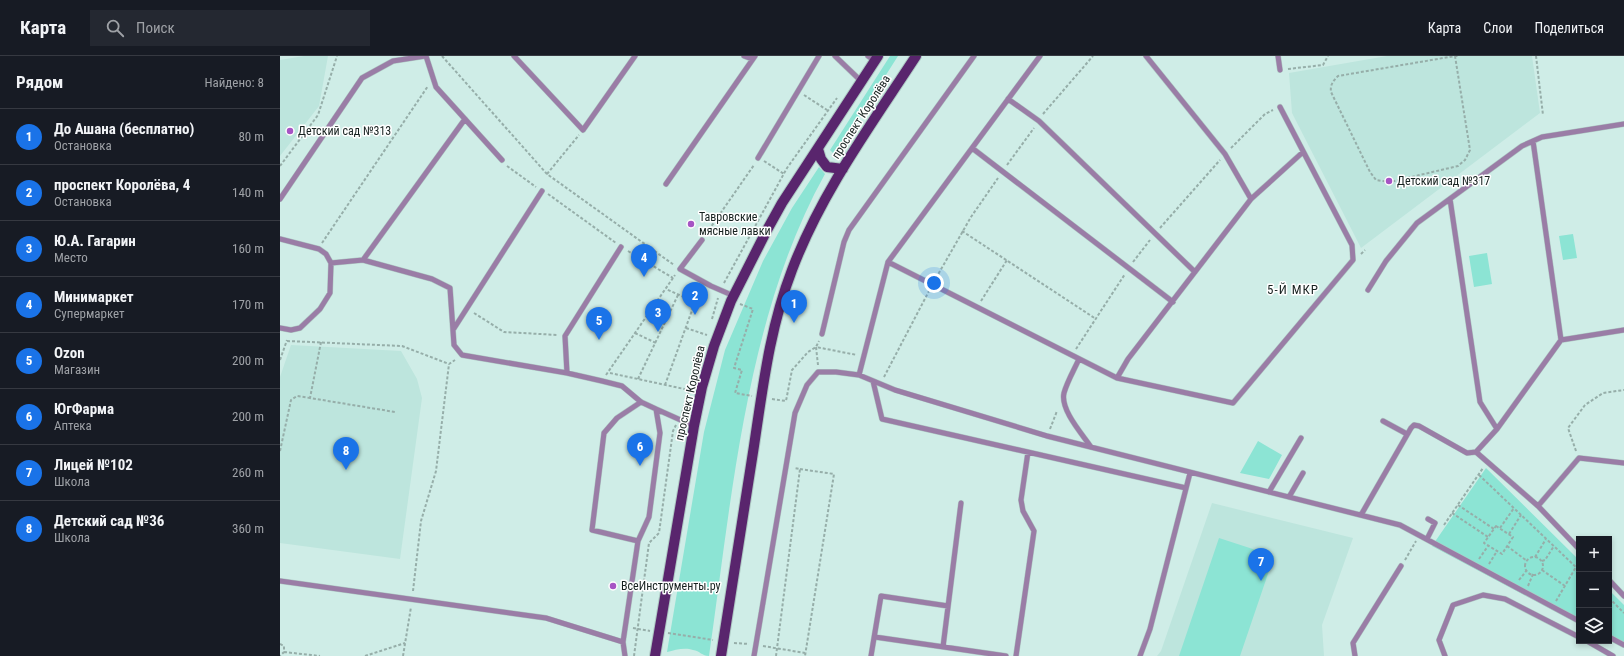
<!DOCTYPE html>
<html lang="ru">
<meta charset="utf-8">
<style>
:root{--surface:#171b24;--page:#242831;--text:#f1f3f6;--muted:#9ea1a6;--line:#363941;--accent:#1a73e8}
body{margin:0;font-family:"Roboto Condensed",sans-serif;background:var(--page);color:var(--text)}
.controls{position:absolute;right:12px;bottom:12px;display:grid;overflow:hidden;border-radius:0px;box-shadow:0 2px 6px #0003}
.controls button{width:36px;height:36px;display:grid;place-items:center;padding:0;border:0;border-bottom:1px solid var(--line);background:var(--surface);color:var(--text);font:20px sans-serif}
.you{position:absolute;left:654px;top:227px;width:14px;height:14px;margin:-10px;border:3px solid #fff;border-radius:50%;background:#1a73e8;box-shadow:0 0 0 6px #1a73e833}
.badge{display:grid;place-items:center;width:26px;height:26px;border-radius:50%;background:var(--accent);color:#fff;font-size:13px;font-weight:700}
.pin{position:absolute;translate:-50% -33px;filter:drop-shadow(0 1px 2px #0008)}
.pin::after{content:'';position:absolute;top:21px;width:14px;height:12px;background:inherit;clip-path:polygon(0 0,100% 0,50% 100%)}
.list{margin:0;padding:0;list-style:none}
h2{display:flex;justify-content:space-between;align-items:center;height:52px;margin:0;padding:0 16px;font-size:17px}
h2 small{font-size:13px;font-weight:400;color:var(--muted)}
.list li{display:grid;grid-template-columns:26px 1fr auto;gap:12px;align-items:center;box-sizing:border-box;height:56px;padding:0 16px;border-top:1px solid var(--line)}
.list b{display:block;font-size:15px;white-space:nowrap}
.list p{margin:0;font-size:13px;white-space:nowrap;color:var(--muted)}
.list em{font-size:13px;font-style:normal;color:var(--muted)}
.icon{flex:none;width:22px;height:22px;fill:none;stroke:currentColor;stroke-width:2;stroke-linecap:round;stroke-linejoin:round}
.map{position:relative;flex:none;width:1344px;height:600px;overflow:hidden}
header{display:flex;align-items:center;gap:24px;box-sizing:border-box;height:56px;padding:0 20px;background:var(--surface);border-bottom:1px solid var(--line)}
header strong{font-size:19px}
nav{display:flex;gap:22px;margin-inline-start:auto;font-size:14px}
.search{width:280px;height:36px;background:var(--page);display:flex;align-items:center;gap:10px;box-sizing:border-box;padding:0 14px;border-radius:0px;color:var(--muted);font-size:15px}
main{display:flex}
aside{flex:1;background:var(--surface)}
.map>svg:first-child{display:block}
.built{fill:#bde5dd}
.green{fill:#8ce4d4}
.lines{fill:none;stroke-linecap:round;stroke-linejoin:round}
.lane-casing{stroke:#aec8c3;stroke-width:6}
.primary-casing{stroke:#aec8c3;stroke-width:12}
.path{stroke:#96aea9;stroke-width:2;stroke-dasharray:3 2;stroke-linecap:butt}
.lane{stroke:#9a7da6;stroke-width:5}
.primary{stroke:#59256d;stroke-width:10}
.poi-dot{fill:#a654c4;stroke:#fff;stroke-width:1.5}
.labels{text-anchor:middle;dominant-baseline:central;stroke-width:3;stroke-linejoin:round;paint-order:stroke}
.street-label{font-size:12px;fill:#16211f;stroke:#fff}
.poi-label{font-size:12px;fill:#16211f;stroke:#fff;text-anchor:start}
.neighbourhood-label{font-size:13px;letter-spacing:1px;fill:#16211f;stroke:#fff}
</style>
<header>
<strong>Карта</strong>
<div class="search"><svg class="icon" aria-label="search" viewBox="0 0 24 24"><circle cx="10" cy="10" r="6"/><path d="M15 15l6 6"/></svg>Поиск</div>
<nav><a>Карта</a><a>Слои</a><a>Поделиться</a></nav>
</header>
<main>
<aside>
<h2>Рядом<small>Найдено: 8</small></h2>
<ul class="list">
<li><span class="badge">1</span><div><b>До Ашана (бесплатно)</b><p>Остановка</p></div><em>80 m</em></li>
<li><span class="badge">2</span><div><b>проспект Королёва, 4</b><p>Остановка</p></div><em>140 m</em></li>
<li><span class="badge">3</span><div><b>Ю.А. Гагарин</b><p>Место</p></div><em>160 m</em></li>
<li><span class="badge">4</span><div><b>Минимаркет</b><p>Супермаркет</p></div><em>170 m</em></li>
<li><span class="badge">5</span><div><b>Ozon</b><p>Магазин</p></div><em>200 m</em></li>
<li><span class="badge">6</span><div><b>ЮгФарма</b><p>Аптека</p></div><em>200 m</em></li>
<li><span class="badge">7</span><div><b>Лицей №102</b><p>Школа</p></div><em>260 m</em></li>
<li><span class="badge">8</span><div><b>Детский сад №36</b><p>Школа</p></div><em>360 m</em></li>
</ul>
</aside>
<div class="map">
<svg width="1344" height="600" viewBox="0 0 1344 600">
<rect width="100%" height="100%" fill="#cfede7"/>
<path class="built" d="M24,0h24l-9,50 -39,50v-96z
M1107,0h145l8,57 -179,135 -69,-135 -3,-40z
M11,289l110,6 16,28 5,19 -22,161 -120,-16v-166z
M932,447l141,35 -31,87 2,31h-167l4,-5z"/>
<path class="green" d="M610,0h8l-63,99 -5,-5z
M539,111l6,7c-79,142 -93,323 -116,482 -7,0 -9,-5 -16,-6 -8,-3 -18,0 -26,2l37,-220 21,-82 38,-89 29,-53z
M1293,178l4,24 -14,2 -4,-24z
M1207,197l5,31 -18,3 -5,-31z
M978,385l24,14 -13,24 -29,-6z
M1206,412l93,92v64l-147,-78z
M939,482l55,18 -34,100h-61z
M1329,534l15,15v43l-15,-8z"/>
<g class="lines">
<defs>
<path id="lane" d="M146,0l10,31 66,73
M234,0l69,74 52,-74
M464,0l8,3
M555,0l26,25
M588,0l7,5
M866,0l79,98 26,45
M998,0l2,14
M728,43l31,22 156,151
M1253,85l28,199
M692,92l201,154
M478,102l61,-102
M386,128l89,-128
M0,143l82,-121 31,-17 32,-5
M1170,143l30,203 17,27
M0,183l39,10 7,5 5,9 -1,30 -10,16 -20,19 -9,2 -11,-2
M422,184l-22,29 31,17 23,10
M83,204l102,-141
M608,206l229,116 116,25 120,-143 -1,-15 -72,-138
M51,207l32,-3 69,19 18,9 4,57 8,10 105,18 35,8 20,5 19,16 15,7
M1088,234l18,-29 31,-38 105,-77 20,-9 82,-13
M173,274l89,-139
M542,278l22,-92 5,-12 125,-174
M799,303c-5,11 -12,23 -15,34 -4,17 19,42 27,54
M287,317l-2,-37 56,-89
M579,319l29,-113 152,-206
M837,322l11,-19 123,-160 52,-47
M593,325l9,38 304,69
M1103,365l24,13
M989,436l32,-54
M1009,441l14,-24
M1258,450l41,-48 45,5
M1081,459l50,-87 3,-3 5,1 48,27 9,-1
M1147,483l8,-16 -7,-4
M358,485l-46,-11 12,-97 13,-15 24,-16
M1299,493l-41,-43 -62,-54 21,-23 64,-89 63,-10
M1329,524l15,16
M0,525l266,37 77,24
M595,581l131,19
M1329,581l15,8
M1307,585l26,15
M663,591l18,-144
M345,600l-2,-14 15,-101 11,-24 11,-84 -4,-24 38,17
M474,600l41,-243 12,-28 11,-13h18l23,3 36,15 152,46 353,89 179,96
M591,600l10,-60 67,10
M736,600l18,-125 -11,-20 -2,-11 7,-48
M860,600l10,-27 40,-156
M1075,600l-2,-13 48,-77
M1165,600l-6,-16 14,-35 30,-10 22,4 74,38"/>
<path id="primary" d="M538,93l3,10 6,8 16,2
M375,600l39,-230 8,-39 12,-41 17,-45 36,-71 15,-27 96,-147
M441,600c11,-70 22,-140 33,-210 9,-60 16,-119 38,-176 29,-77 79,-145 124,-214"/>
</defs>
<use href="#lane" class="lane-casing"/>
<use href="#primary" class="primary-casing"/>
<path class="path" d="M162,0l105,118 127,91
M1175,0l15,94 -5,10 -7,6 -68,16 -14,-2 -6,-8 -39,-80c-1,-7 2,-11 7,-16l117,-20h3
M1256,0l7,59
M1008,13l35,-4 5,-9
M524,39l23,15
M763,58l50,-58
M951,92l34,-34 8,-4
M484,105l20,13
M727,109l27,-37
M0,110l38,-51 19,-59
M227,110l29,21
M267,118l32,-39
M268,138l68,49
M880,172l60,-68
M682,175l134,88
M426,178l48,-69
M42,187l106,-157
M348,195l45,27
M1081,198l4,-4
M853,206l17,-22
M656,222l35,-61 27,-39
M444,227l63,-115 50,-70
M701,245l26,-41
M460,248l13,5 -19,59 8,2 -7,23 17,3
M194,257l30,19 54,3
M432,263l6,-21
M406,272l21,7
M355,277l21,10
M7,285l115,5 47,18 6,-4
M41,286l-11,56 85,14
M796,293l49,-75
M0,304l7,-20
M538,309l-2,-18 41,8
M330,317l79,17
M326,319l69,-100
M604,321l45,-86
M358,323l40,-84
M385,329l30,-83 -29,-13
M492,343l14,2 6,-31 16,-18 8,-5 3,-6
M402,357l8,-25
M770,373l7,-18
M0,395l11,-51 6,-4 13,2
M1296,395l-8,-23 17,-23 18,-12 21,-3
M520,413l34,5 -29,182
M1199,419l100,95
M1178,449l36,24
M1172,457l36,24
M1164,469l39,-57
M1216,470l17,11 -11,17 -18,-11z
M1220,472l14,-20
M1229,478l12,-19
M1227,490l20,15
M1255,501l11,-18
M1245 510a9 9 0 1 1 18 0a9 9 0 1 1-18 0Z
M1199,503l9,-13
M1125,504l11,-19
M1262,505l3,-1 9,-14
M1209,508l8,-13
M1262,514l23,16
M1239,524l8,-10
M1248,530l5,-12
M133,535l8,-70 15,-50 13,-107
M1329,542l15,15
M1276,545l20,-34
M353,572l17,3
M388,577l45,7
M454,587l15,1
M0,588l4,2v6l-4,4
M483,590l42,7
M4,596l36,4
M85,600l40,-13
M123,600l8,-49
M354,600l15,-113 10,-10 14,-102 3,-6
M496,600l24,-187 -6,-1"/>
<use href="#lane" class="lane"/>
<use href="#primary" class="primary"/>
</g>
<g class="poi-dot">
<circle cx="10" cy="75" r="4"/>
<circle cx="1109" cy="125" r="4"/>
<circle cx="411" cy="168" r="4"/>
<circle cx="333" cy="530" r="4"/>
</g>
<g class="labels">
<g class="street-label">
<text transform="translate(581 61) rotate(-57)">проспект Королёва</text>
<text transform="translate(410 337) rotate(-77)">проспект Королёва</text>
</g>
<g class="poi-label">
<text x="18" y="75">Детский сад №313</text>
<text x="1117" y="125">Детский сад №317</text>
<text x="419" y="161">Тавровские<tspan x="419" dy="14">мясные лавки</tspan></text>
<text x="341" y="530">ВсеИнструменты.ру</text>
</g>
<g class="neighbourhood-label">
<text x="1013" y="233">5-Й МКР</text>
</g>
</g>
</svg>
<div class="controls">
<button>+</button>
<button>−</button>
<button><svg class="icon" aria-label="layers" viewBox="0 0 24 24"><path d="M12 4l9 5-9 5-9-5zM3 14l9 5 9-5"/></svg></button>
</div>
<div class="you"></div>
<div class="pin badge" style="left:514px;top:267px">1</div>
<div class="pin badge" style="left:415px;top:259px">2</div>
<div class="pin badge" style="left:378px;top:276px">3</div>
<div class="pin badge" style="left:364px;top:221px">4</div>
<div class="pin badge" style="left:319px;top:284px">5</div>
<div class="pin badge" style="left:360px;top:410px">6</div>
<div class="pin badge" style="left:981px;top:525px">7</div>
<div class="pin badge" style="left:66px;top:414px">8</div>
</div>
</main>
